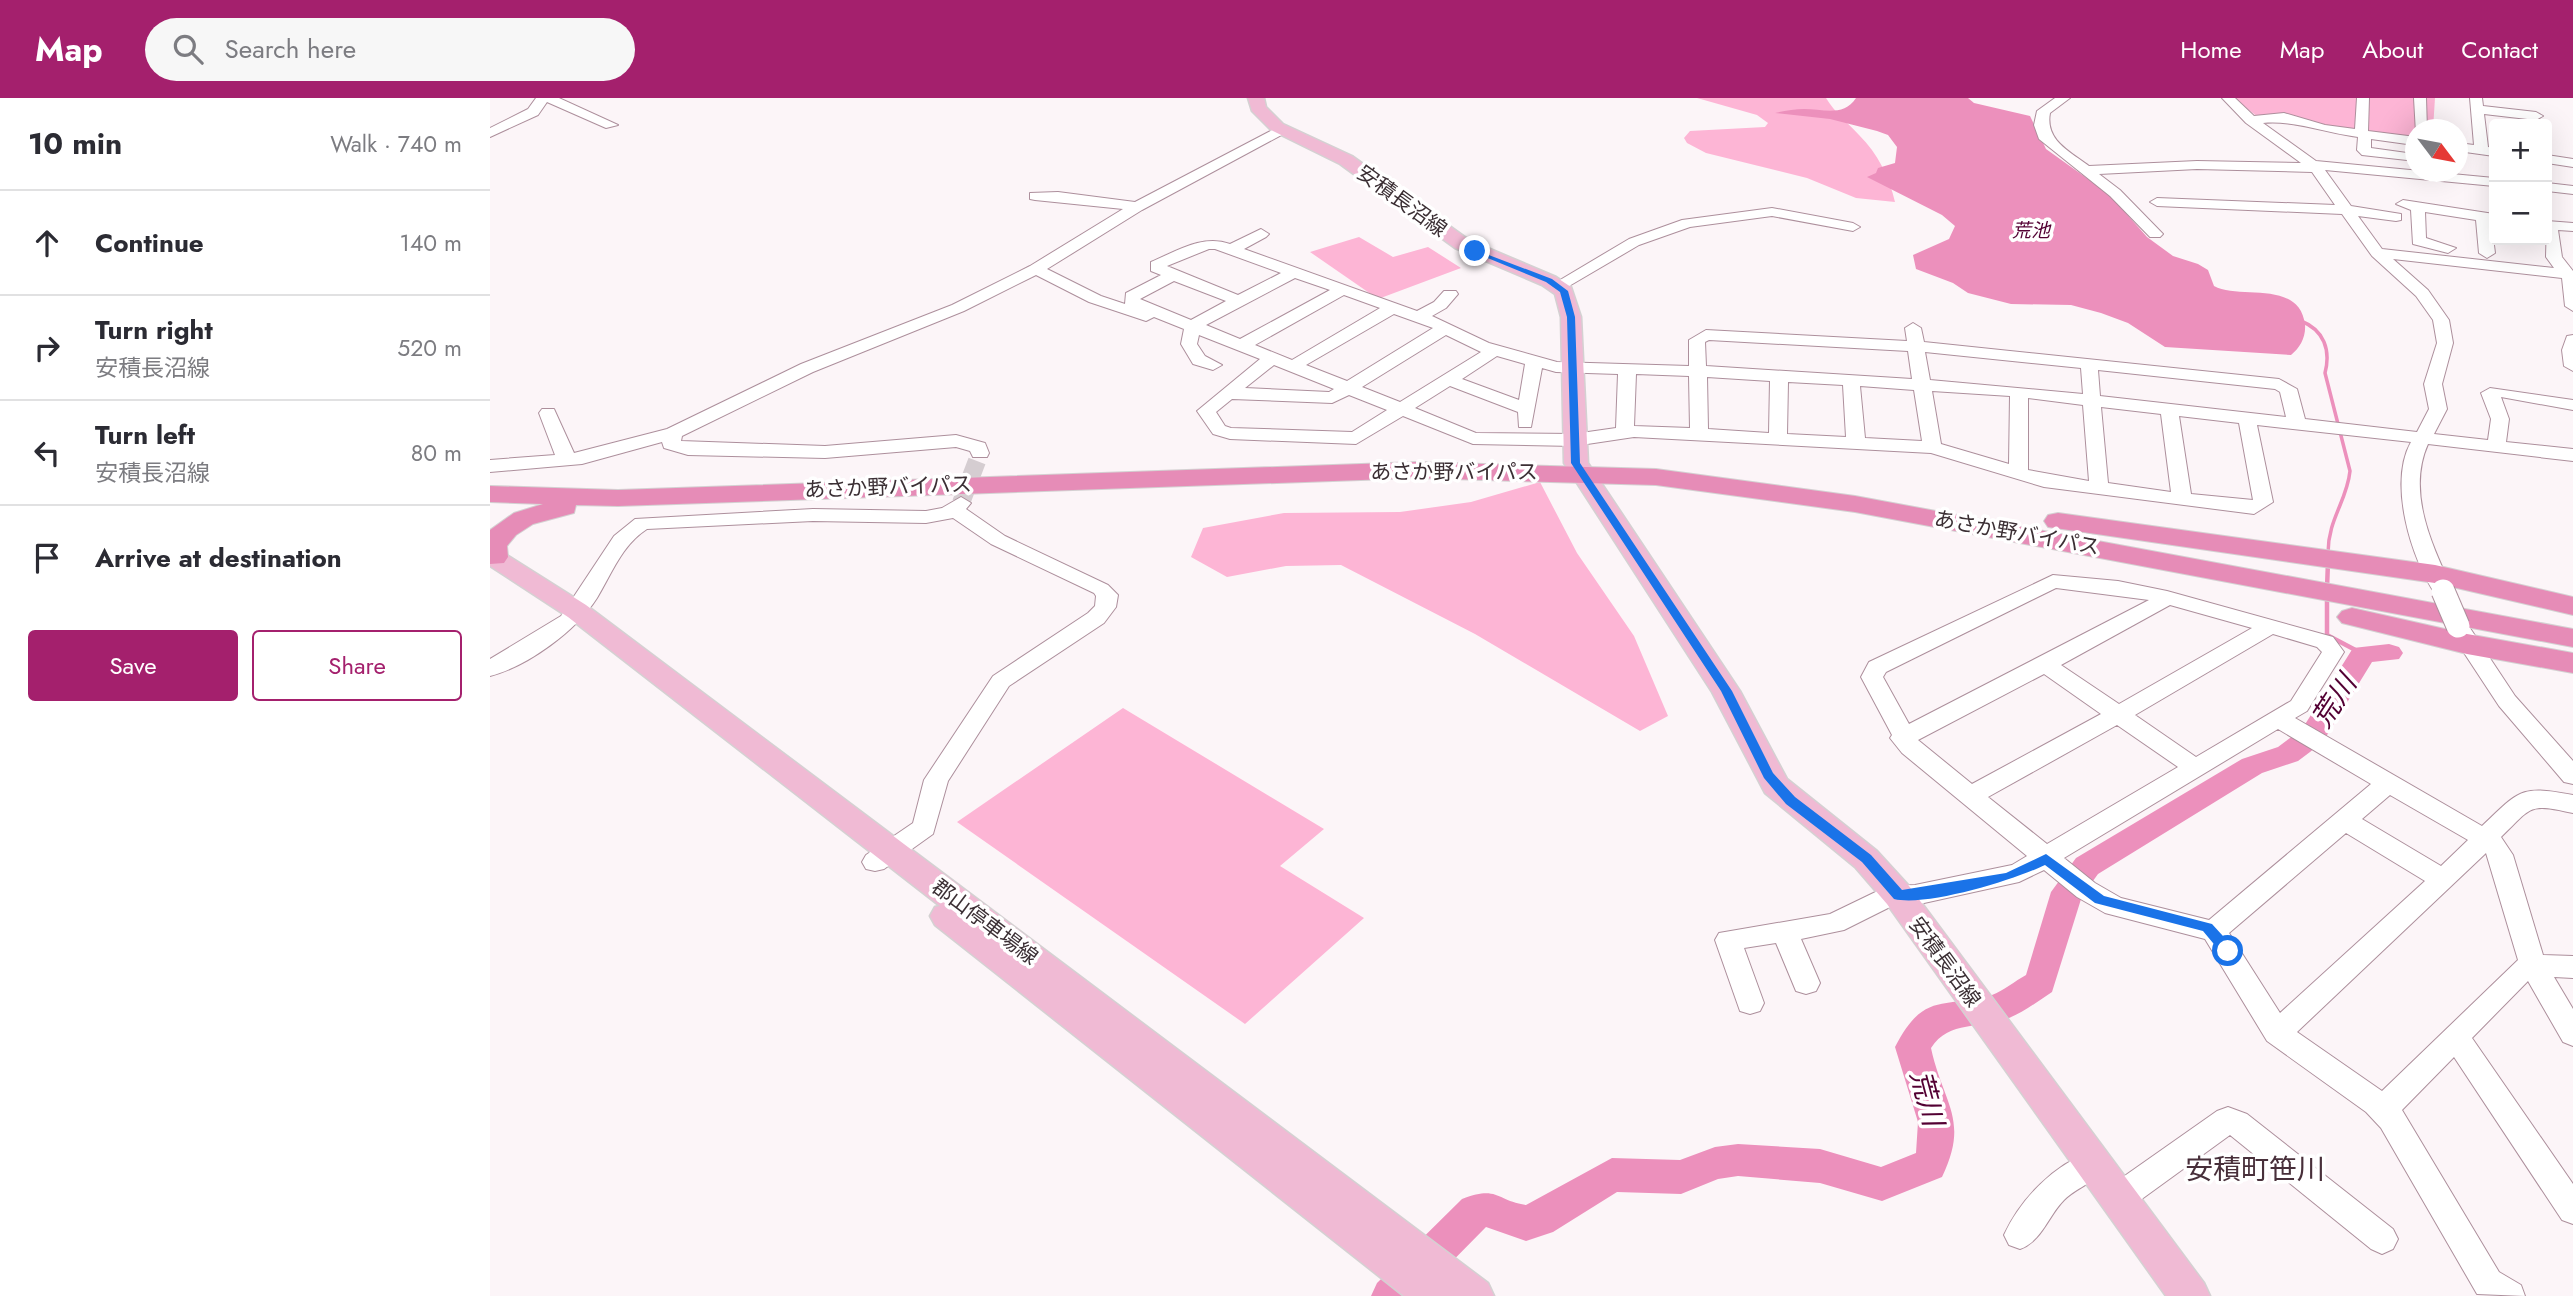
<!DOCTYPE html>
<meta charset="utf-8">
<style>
:root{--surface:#fff;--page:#f7f7f7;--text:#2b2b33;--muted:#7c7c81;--line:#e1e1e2;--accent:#a4206d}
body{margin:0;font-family:Jost,"Noto Sans JP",sans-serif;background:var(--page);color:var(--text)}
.controls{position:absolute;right:21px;top:21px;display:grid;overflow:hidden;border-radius:7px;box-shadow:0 7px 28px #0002}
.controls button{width:63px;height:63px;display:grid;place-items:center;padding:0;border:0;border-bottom:2px solid var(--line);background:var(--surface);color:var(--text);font:35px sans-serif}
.compass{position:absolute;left:1915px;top:21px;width:63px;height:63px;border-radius:50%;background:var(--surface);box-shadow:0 7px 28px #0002;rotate:122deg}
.stop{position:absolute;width:21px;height:21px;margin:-16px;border:5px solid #1a73e8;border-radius:50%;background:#fff}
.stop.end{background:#1a73e8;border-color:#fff;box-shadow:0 2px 7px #0008}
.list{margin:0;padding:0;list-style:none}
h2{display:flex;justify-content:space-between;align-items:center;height:91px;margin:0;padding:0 28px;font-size:30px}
h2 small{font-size:23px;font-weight:400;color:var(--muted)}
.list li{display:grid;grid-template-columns:46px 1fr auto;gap:21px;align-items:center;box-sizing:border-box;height:105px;padding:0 28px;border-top:2px solid var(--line)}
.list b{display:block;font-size:26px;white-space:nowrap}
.list p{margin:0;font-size:23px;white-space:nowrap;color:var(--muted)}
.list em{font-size:23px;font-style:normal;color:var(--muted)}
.actions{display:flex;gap:14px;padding:21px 28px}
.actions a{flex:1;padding:16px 0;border:2px solid var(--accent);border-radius:7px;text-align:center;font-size:24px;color:var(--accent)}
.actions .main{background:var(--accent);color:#fff}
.icon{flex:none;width:38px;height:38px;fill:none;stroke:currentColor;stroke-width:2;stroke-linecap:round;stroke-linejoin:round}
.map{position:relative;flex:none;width:2083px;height:1198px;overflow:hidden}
header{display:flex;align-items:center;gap:42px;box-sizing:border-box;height:98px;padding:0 35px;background:var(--accent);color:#fff}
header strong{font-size:33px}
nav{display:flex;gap:38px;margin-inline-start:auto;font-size:24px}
.search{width:490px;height:63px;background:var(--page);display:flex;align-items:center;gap:18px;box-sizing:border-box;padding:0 24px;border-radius:38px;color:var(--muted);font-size:26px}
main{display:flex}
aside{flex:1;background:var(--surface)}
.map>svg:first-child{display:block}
.green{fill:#fdb5d5}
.water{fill:#ec90bc}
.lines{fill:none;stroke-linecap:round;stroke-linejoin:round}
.stream-far1{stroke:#ec90bc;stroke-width:3.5}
.stream{stroke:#ec90bc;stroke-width:4.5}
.river{fill:#ec90bc;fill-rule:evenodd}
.minor-tunnel{stroke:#d5cdd1;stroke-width:18;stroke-dasharray:18 9;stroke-linecap:butt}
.minor-casing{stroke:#ad8f9c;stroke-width:2}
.major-casing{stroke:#d4d1d2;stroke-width:3}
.highway-casing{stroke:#d4d1d2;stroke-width:2}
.minor{fill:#fff;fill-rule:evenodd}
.major{fill:#f0bad4;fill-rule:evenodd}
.highway{fill:#e68cb7;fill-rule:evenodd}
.minor-bridge-casing{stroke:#ad8f9c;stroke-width:25;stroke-linecap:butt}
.minor-bridge{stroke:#fff;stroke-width:23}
.route{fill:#1a73e8}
.labels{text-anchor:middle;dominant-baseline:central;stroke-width:7;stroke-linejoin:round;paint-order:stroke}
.far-water-label{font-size:19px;font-style:italic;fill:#530033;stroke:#fff}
.street-label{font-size:21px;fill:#3b2f34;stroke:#fff}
.near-water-label{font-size:28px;font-style:italic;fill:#530033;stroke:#fff}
.near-quarter-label{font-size:28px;fill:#482f3a;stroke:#fff}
</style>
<header>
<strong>Map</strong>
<div class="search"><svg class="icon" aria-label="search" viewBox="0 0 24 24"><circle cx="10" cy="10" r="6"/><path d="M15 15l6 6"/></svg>Search here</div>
<nav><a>Home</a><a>Map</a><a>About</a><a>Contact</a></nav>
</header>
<main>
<aside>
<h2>10 min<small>Walk · 740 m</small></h2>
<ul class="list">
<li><svg class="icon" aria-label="ahead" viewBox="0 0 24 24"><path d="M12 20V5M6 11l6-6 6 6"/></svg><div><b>Continue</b></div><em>140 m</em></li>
<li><svg class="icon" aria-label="right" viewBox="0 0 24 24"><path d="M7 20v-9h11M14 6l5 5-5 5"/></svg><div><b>Turn right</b><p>安積長沼線</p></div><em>520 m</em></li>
<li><svg class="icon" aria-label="left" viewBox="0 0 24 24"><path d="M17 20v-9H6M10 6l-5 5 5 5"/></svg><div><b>Turn left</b><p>安積長沼線</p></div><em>80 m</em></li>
<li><svg class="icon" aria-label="arrive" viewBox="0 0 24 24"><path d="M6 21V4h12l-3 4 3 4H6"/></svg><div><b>Arrive at destination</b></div></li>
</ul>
<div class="actions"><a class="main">Save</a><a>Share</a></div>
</aside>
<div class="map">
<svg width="2083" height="1198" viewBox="0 0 2083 1198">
<rect width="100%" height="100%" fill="#fcf5f8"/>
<path class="green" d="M1207,0h129c9,15 21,24 33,37 19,19 30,41 36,67l-39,-4 -49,-20 -101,-25 -19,-10 -3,-5 6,-7 75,-4 3,-4 -11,-8z
M1743,0h202l-2,31 -17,1 -1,11h-15l-138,-21z
M869,139l34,20 35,-10 33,21 -83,31 -68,-47z
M1050,384l37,71 57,83 34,80 -28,15 -165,-97 -134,-69 -55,1 -59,11 -36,-20 12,-29 81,-15 116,-1 71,-10z
M633,610l201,121 -44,37 84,52 -119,106 -288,-202z"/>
<path class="water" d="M1366,0h112l6,5 56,13 16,33 63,45 38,43 26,19 25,8 10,6 6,16c26,14 86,-7 91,39 1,12 -5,23 -14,30l-126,-8 -37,-24 -27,-10 -30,-8 -60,-1 -43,-11 -15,-10 -37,-14 -3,-14 36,-16 6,-13 -13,-11 -75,-38 9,-4 2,-5 17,-5 2,-16 -9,-12 -11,-4 -47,-12 -55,-6c9,-2 20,-4 29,-4 19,0 40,8 52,-11z"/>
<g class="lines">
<path class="stream-far1" d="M1811,223c23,9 30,29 24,52l25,98c-3,30 -22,48 -22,82"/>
<path class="stream" d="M1837,490l1,-26
M1837,499v38l36,19"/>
<path class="river" d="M1899,546l10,3 4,6 -4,6 -27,3 -48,78 -14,12 -12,9 -36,12 -164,101 -16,22 -30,96c-14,9 -28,20 -43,26 -28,11 -60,2 -78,30 12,56 39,71 11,129l-60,24 -62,-18 -82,-7 -20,3 -37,15 -64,-2 -64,40 -27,9 -40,-14 -68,69h-47l6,-13 85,-84c37,-14 34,2 64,6l86,-47 68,2 35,-13 23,-3 82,5 61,18 35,-14 2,-31 -23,-75c29,-56 47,-38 97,-52 11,-4 23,-14 34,-20l25,-83 25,-34 166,-99 36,-12 12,-9 14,-12 49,-78z"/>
<path class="minor-tunnel" d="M471,405l19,-50"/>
<defs>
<path id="minor" d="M46,0h23l59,27 -12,3 -59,-26 -9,13 -48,22v-9l38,-19z
M1565,0h15l-20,15c-5,27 19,38 39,53l108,-5 104,2 -55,-40 -24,-25h13l19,18 30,-3 41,12 30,4 2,-31h12l-1,33 48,6v24l-54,-6 -5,-5 1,-13c-32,-4 -63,-17 -95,-14l53,38 178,17v8l-169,-16 26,36 50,8v6l-5,1 -38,-5 24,33 172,19 -8,-11 1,-36 26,2v8l-15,-1 4,27 11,14v40l-8,-5 -3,-28 -169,-19 35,31 21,30 4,23 -11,41 5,25 -13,25 54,6 3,-21 -10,-26 9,-5 83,12v10l-72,-13 8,22 -3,23 67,7v12l-145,-17c-22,49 5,103 25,147l-3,4h-14c-25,-36 -48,-112 -25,-153l-154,-17 16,77 -19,12 -210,-27 -113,-34 -297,-16 -60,9 -101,-2 -70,-28 -47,28 -126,-5 -17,-5 -16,-23 63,-52 -61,-24 -2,9 8,12 17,9 -9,5 -20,-6 -12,-20 3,-15 -30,-12 -8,4 -57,-19 -53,-27 -72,36 -151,61 -131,64 -1,5 144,5 131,-11 29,8 4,10 -2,4h-14l-3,-6 -14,-4 -131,11 -137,-3 -24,-7 -2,-6 -80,22 -92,8v-12l65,-5 -16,-42 3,-4h12l20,44 93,-24 134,-65 151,-59 78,-39 93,-57 -88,-9 -5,-1v-6l28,-1 77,10 147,-77 7,4 -2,3 -145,78 -95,59 54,27 24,8 1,-11 35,-18 -10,-4v-9c26,-11 52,-28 79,-18l31,-15 8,5 -3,3 -22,12 173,62 17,-9 10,-11h12l2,3 -12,14 -14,8 57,27 68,19 132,4v-26l17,-10 201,11 -2,-13 8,-5 8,5 3,14 355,37 18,10 8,30 112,13 12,-23 -5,-25 13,-41 -4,-23 -17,-24 -44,-40 -30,-42 -185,-8 -7,-4 7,-4 178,7 -23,-33 -115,-3 -98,5 21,16 43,44 -3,3h-10l-40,-41 -71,-57 -5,-14 3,-14zM1881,41l36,5v9l-36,-5zM719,151h6l66,24 -43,22 -71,-29zM805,180l35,12 -90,49 -34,-14zM684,183l52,20 -35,19 -51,-21zM854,197l36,13 -88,52 -37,-15zM904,216l39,14 -86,53 -41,-16zM956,237l35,17 -81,50 -38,-15zM1219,242l199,11 4,28 -206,-13 -1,-24zM1435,254l156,16 2,26 -153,-14zM1007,258l28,8 -6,36 -57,-21zM784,267l60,24 -5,3 -84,-4zM1052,270l14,4 62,2 -2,54 -42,6 -98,-1 -61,-25 35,-22 68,26 1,15h12zM1608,272l177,19 5,3 6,25 -186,-21zM1146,276l53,2 1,52 -56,-2zM1217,279l63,4 -1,52 -61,-4zM1298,284l55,3 3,52 -59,-3zM1370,288l54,4 8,51 -57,-3zM1442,293l78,5 -1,68 -68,-20zM859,297l38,15 -35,22 -121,-4 -6,-2 -9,-14 16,-13 100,4zM1538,300l55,7 6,76 -61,-11zM1611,309l60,7 10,78 -63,-9zM1689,318l60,7 14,77 -62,-6z
M1924,0h12l1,32h-11v3z
M1980,0h12l1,8 53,6 7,4 -7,4 -52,-6 4,33 6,1v8l-36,-5v-8l16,2z
M2057,57l26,4v8l-26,-4z
M2057,85l26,3v8l-26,-3z
M1913,102l91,14v8h-3l4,31 -8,5 -8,-5 -3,-33 -51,-8 1,26 30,10 -8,5 -35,-9 -2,-34 -15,-6z
M1282,110l81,15 7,4 -7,4 -81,-15 -82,11 -51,18 -75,44 -6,2 -8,-5 79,-47 53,-19z
M2083,237v36l-9,-5 -2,-16 5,-14z
M471,399l10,6 -5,6 39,27 103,49 10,10 -2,12 -12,16 -95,63 -61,95 -15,53 -49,35 -9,2 -9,-2 -4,-7 4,-7 47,-32 11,-43 69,-104 95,-63 7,-7 1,-10 -2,-3 -103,-49 -38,-26 -27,5 -113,-2 -166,8c-25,16 -35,44 -50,69 -21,33 -69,68 -107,78v-17l71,-43 53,-80 21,-17 178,-10 113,2 16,-3z
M1563,477l65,6 49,10 166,46 11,15 -37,59 -12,7 187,108c38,-36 38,-41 91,-31v18c-45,-10 -40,-7 -72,24l12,18 30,100 30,1v22l-19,-1 19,32v37l-10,-4 -35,-61 -56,57 101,146v40l-11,-4 -108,-163 -52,53 97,162 22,13 4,11 -48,-2 -96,-166 -15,-16 -99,-71 -62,-102 -100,-26 -28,-16 -33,-27 -25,12 -104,23 -23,1 -48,24 -43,9 19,44 -4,8 -10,3 -10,-3 -20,-48 -32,5 20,55 -4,8 -10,3 -10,-3 -25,-71 4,-7 111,-19 58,-28 27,-1 97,-20 15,-9 -125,-103 -12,-15 2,-3 -31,-58 8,-15zM1566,490l93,12 -240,124 -26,-47 3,-5zM1680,507l82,23 -133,76 -58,-39zM1783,536l44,13 5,5 -31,49 -95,56 -61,-42zM1554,576l57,40 -129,70 -54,-44zM1627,627l61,42 -131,77 -59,-47zM1788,631l93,55 -162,136 -88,-22 -26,-15 -31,-25zM1900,697l78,45 -27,26 -79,-47zM1856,735l79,48 -145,132 -51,-80zM1996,755l32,107 -136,131 -85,-59z
M1970,525l8,2 47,71 58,65v23l-9,-2 -65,-76 -50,-76z
M1738,1009l19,7 146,115 5,10 -5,10 -11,5 -11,-5 -141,-114 -102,74 -11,4 -11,-4 -5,-10 5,-10 111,-78z
M1602,1053l11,4 4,9c-8,18 -29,22 -43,36 -16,16 -22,41 -44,49l-11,-4 -5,-10c17,-37 50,-70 88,-84z"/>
<path id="major" d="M758,0h16l2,9 17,17 69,32 117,84 87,37 15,10 10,30 7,146 152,228 47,88 90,72 32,35 295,397 6,13h-44l-279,-392 -32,-37 -90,-74 -53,-101 -148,-229 -3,-146 -6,-23 -13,-9 -87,-37 -115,-84 -69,-34 -19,-19z
M0,449l9,3 87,55 902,678 6,13h-90l-469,-371 -5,-9 5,-9 5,-1 -372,-289 -78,-51z"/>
<path id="highway" d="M927,364l239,7 199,27 718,133v18l-718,-135 -199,-27 -239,-7 -799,28 -42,-1 -2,8 -41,11 -17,11 -9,11 1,11 -4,6 -14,1v-34l24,-17 29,-9 -53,-2v-16l128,4z
M1568,415l377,52 138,32v18l-138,-32 -387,-56 -4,-6 4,-6z
M1862,510l115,26 106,19v20l-106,-19 -125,-31 -5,-6 5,-6z"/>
</defs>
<use href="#minor" class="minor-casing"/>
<use href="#major" class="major-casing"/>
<use href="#highway" class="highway-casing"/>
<use href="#minor" class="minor"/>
<use href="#major" class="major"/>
<use href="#highway" class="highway"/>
<defs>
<path id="minor-bridge" d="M1953,493l15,35"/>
</defs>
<use href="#minor-bridge" class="minor-bridge-casing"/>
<use href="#minor-bridge" class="minor-bridge"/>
</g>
<path class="route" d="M983,151l79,30 16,12 7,26 5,146 152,228 41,82 22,24 76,58 31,35 104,-17 40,-19 58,42 108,28 21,23v8h-10l-20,-24 -108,-28 -50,-38c-31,15 -118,42 -151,34l-32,-37 -76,-58 -22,-26 -43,-87 -150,-228 -4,-146 -7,-25 -14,-10 -73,-30z"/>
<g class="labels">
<g class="far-water-label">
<text x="1541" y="132">荒池</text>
</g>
<g class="street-label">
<text transform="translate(912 103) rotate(36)">安積長沼線</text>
<text x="964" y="374">あさか野バイパス</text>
<text transform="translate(398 389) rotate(-2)">あさか野バイパス</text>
<text transform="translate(1527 435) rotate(10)">あさか野バイパス</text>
<text transform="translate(495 824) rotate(37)">郡山停車場線</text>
<text transform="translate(1455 864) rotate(54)">安積長沼線</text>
</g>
<g class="near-water-label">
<text transform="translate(1844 603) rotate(-57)">荒川</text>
<text transform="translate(1437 1000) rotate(75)">荒川</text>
</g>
<g class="near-quarter-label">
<text x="1765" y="1071">安積町笹川</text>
</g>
</g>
</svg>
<div class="controls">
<button>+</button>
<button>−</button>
</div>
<svg class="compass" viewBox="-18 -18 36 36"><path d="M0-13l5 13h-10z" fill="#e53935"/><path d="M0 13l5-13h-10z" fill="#7c7c81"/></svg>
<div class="stop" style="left:1738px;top:853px"></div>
<div class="stop end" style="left:985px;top:153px"></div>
</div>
</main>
